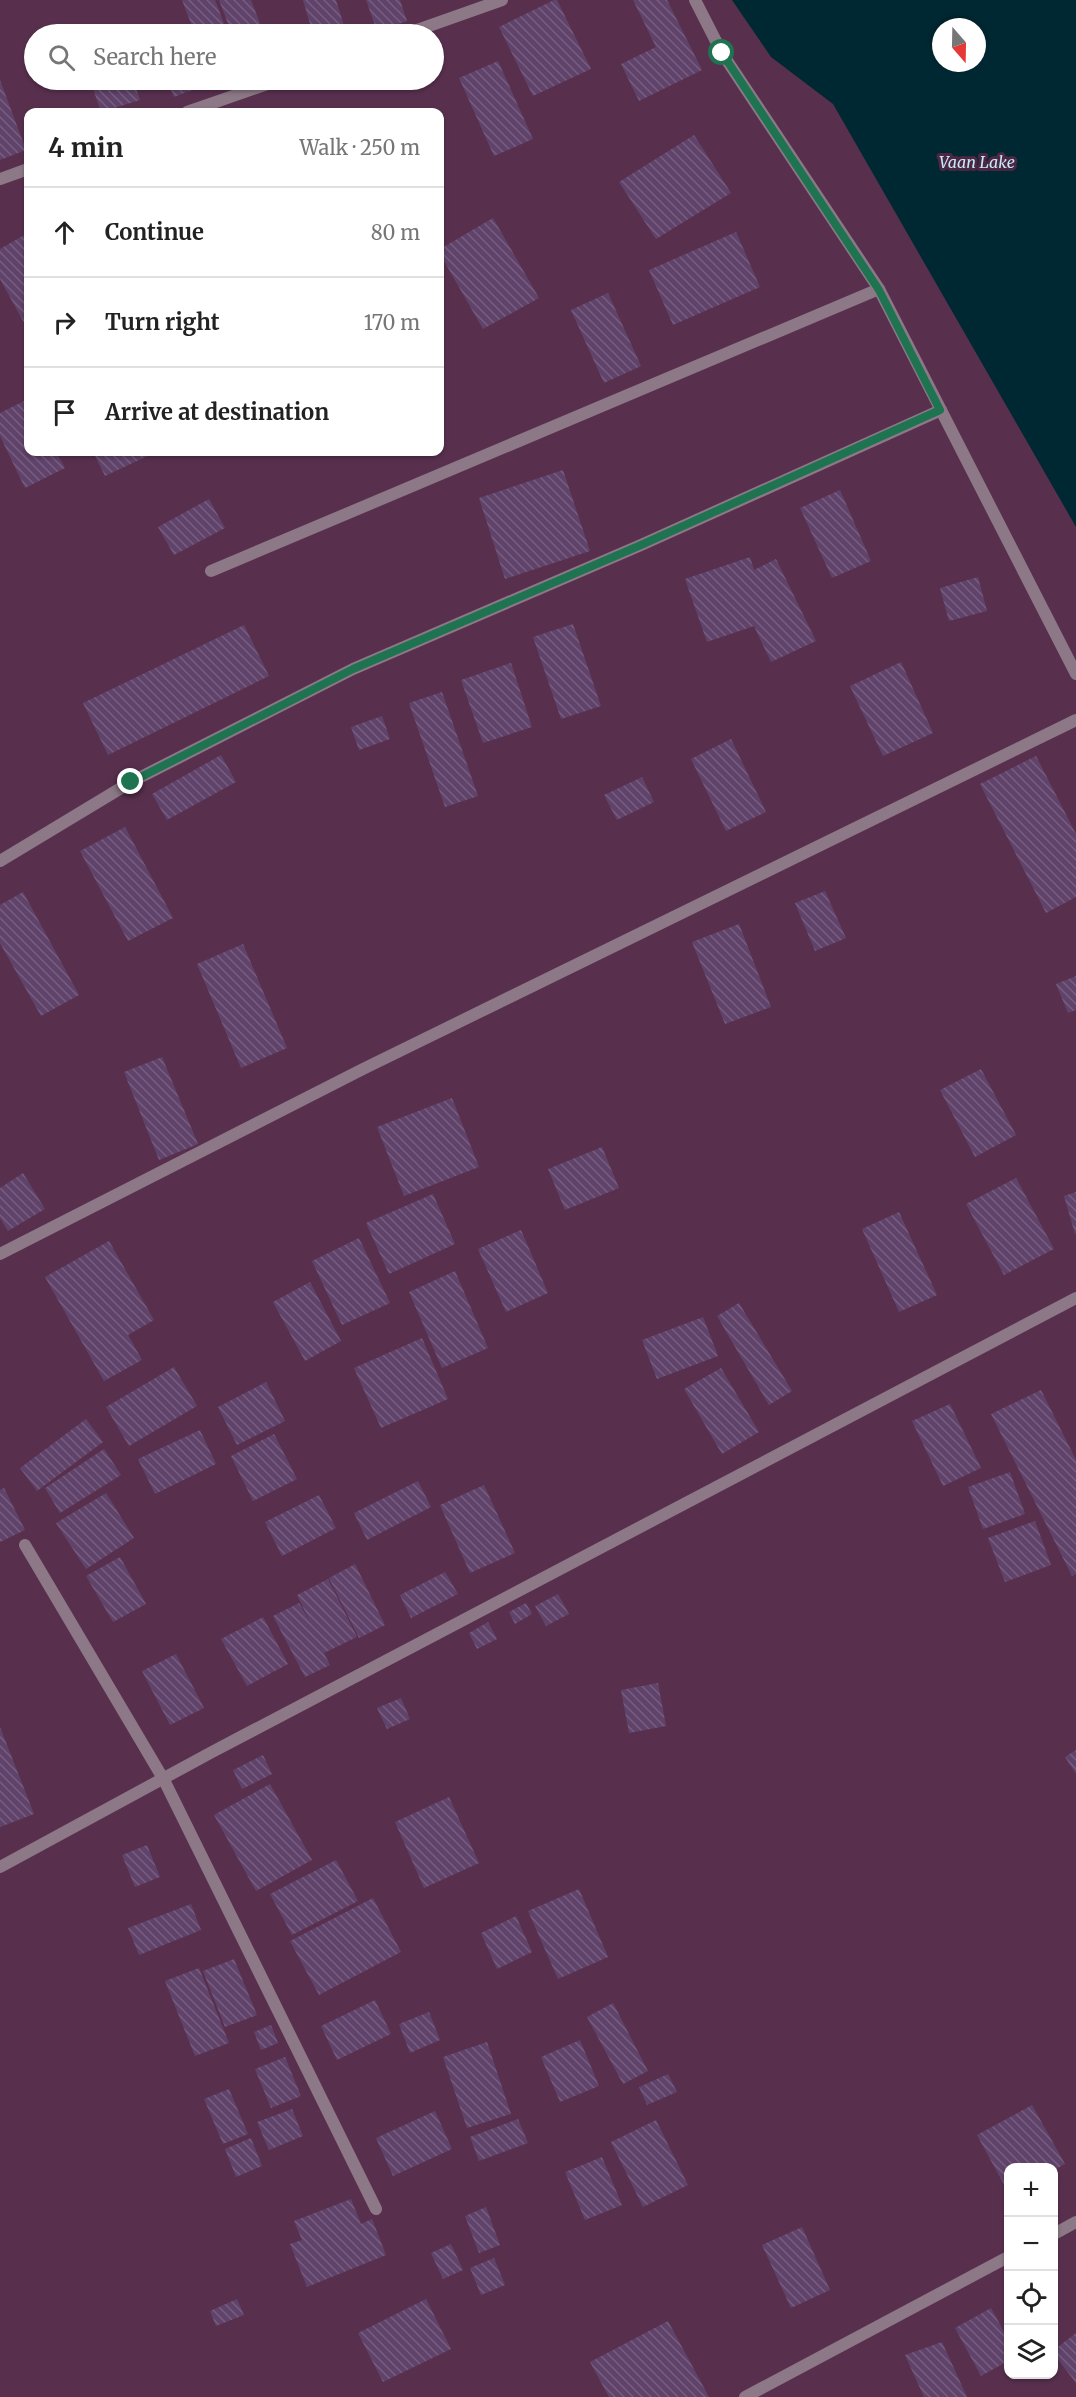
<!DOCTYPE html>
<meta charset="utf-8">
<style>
:root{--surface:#fff;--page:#f6f6f6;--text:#222;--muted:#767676;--line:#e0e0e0}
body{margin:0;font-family:Merriweather,serif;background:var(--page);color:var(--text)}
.controls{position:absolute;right:18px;bottom:18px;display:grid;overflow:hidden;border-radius:12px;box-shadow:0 2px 4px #0004}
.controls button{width:54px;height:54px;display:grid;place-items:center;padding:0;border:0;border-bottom:2px solid var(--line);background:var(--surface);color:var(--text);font:30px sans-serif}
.compass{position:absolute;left:932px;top:18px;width:54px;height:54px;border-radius:50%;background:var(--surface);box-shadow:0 2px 4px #0004;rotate:160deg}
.stop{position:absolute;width:18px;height:18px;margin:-14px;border:4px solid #1e7450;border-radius:50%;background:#fff}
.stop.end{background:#1e7450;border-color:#fff;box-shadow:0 2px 6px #0008}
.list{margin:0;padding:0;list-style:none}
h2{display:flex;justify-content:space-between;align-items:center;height:78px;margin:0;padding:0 24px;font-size:26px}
h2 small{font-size:20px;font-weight:400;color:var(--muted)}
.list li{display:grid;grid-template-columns:39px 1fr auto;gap:18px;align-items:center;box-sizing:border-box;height:90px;padding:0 24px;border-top:2px solid var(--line)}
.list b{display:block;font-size:22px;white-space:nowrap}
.list em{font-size:20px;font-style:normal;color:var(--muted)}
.icon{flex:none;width:33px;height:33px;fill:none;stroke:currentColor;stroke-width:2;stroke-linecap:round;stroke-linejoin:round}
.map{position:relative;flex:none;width:1076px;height:2397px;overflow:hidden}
.search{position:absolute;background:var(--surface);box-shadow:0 2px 4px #0004;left:24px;top:24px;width:420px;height:66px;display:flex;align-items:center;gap:15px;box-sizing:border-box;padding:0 21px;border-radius:33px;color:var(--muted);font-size:22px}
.panel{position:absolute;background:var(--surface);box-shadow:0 2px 4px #0004;left:24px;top:108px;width:420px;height:348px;border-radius:12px}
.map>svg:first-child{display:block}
.water{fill:#002832;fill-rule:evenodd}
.building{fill:url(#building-back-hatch)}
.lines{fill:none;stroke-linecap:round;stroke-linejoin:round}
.service{stroke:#8c7886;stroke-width:12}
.minor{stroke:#8c7886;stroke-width:12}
.tertiary{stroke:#8c7886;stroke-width:12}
.route{stroke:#1e7450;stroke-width:8}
.labels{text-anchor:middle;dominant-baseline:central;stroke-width:6;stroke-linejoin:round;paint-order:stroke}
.water-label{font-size:16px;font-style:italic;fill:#c3ebf6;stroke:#4d2643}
</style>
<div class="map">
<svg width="1076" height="2397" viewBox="0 0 1076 2397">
<defs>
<pattern id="building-back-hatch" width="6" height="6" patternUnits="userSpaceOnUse" patternTransform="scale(1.5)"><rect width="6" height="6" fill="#60436a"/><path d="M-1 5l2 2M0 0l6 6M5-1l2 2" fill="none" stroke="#775d7f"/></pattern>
</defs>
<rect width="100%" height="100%" fill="#58304e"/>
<path class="water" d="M732,0h344v527l-243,-423 -62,-47zM941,27h36v36h-36z"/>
<path class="building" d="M182,0h33l13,34h-33z
M219,0h32l13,34h-32z
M303,0h33l9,29 -18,5h-14z
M366,0h34l7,21 -30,10z
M554,0h3l34,69 -58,27 -34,-69z
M633,0h34l35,70 -63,31 -18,-37 35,-17z
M498,61l35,78 -39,17 -35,-78z
M0,80l26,70 -26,10z
M90,80h43l7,20 -39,12z
M167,80h36l2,5 -31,12z
M213,80h26l-23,9z
M694,135l37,58 -75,46 -37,-57z
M493,218l46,80 -56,31 -43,-75v-5z
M736,232l24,55 -87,38 -24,-55z
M28,233v97l-28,-51v-30z
M608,293l33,73 -37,17 -33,-73z
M28,399v53h28l9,16 -40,20 -25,-52v-23z
M93,452h63l-51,24z
M563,470l27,81 -85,28 -26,-81z
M840,490l31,71 -39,17 -32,-70z
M209,499l16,29 -51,27 -16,-28z
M750,557l4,13 22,-11 40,82 -45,21 -17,-36 -47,16 -22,-63z
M978,577l9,34 -38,10 -9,-33z
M573,624l28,82 -40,13 -28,-82z
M244,625l25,51 -161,79 -25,-52z
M901,662l32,71 -50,23 -33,-70z
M511,663l21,64 -49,16 -22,-63z
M442,692l36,104 -33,11 -36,-104z
M382,716l8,23 -31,11 -8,-23z
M731,739l35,73 -40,19 -35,-72z
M221,755l15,27 -69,38 -15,-26z
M1036,756l40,78v63l-30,16 -66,-129z
M642,777l12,25 -37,18 -13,-25z
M125,827l48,91 -45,23 -48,-90z
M825,891l21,47 -31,13 -20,-48z
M23,892l56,103 -38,21 -41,-73v-38z
M739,924l32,83 -46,17 -33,-82z
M243,944l44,104 -46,20 -44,-104z
M1076,976v34l-8,3 -12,-29z
M162,1057l36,87 -39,16 -35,-88z
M981,1069l35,66 -41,22 -35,-67z
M452,1098l27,69 -75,29 -27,-69z
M602,1147l17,41 -54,22 -17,-41z
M23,1173l22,36 -37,22 -8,-13v-30z
M1016,1178l38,71 -50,26 -38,-71z
M1076,1192v42h-1l-11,-38z
M433,1194l22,50 -66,30 -23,-51z
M899,1212l38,83 -38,17 -37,-83z
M521,1230l27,63 -42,19 -28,-63z
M359,1238l31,65 -48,22 -30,-64z
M109,1241l45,79 -26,15 14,25 -38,21 -59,-104z
M455,1271l33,77 -46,20 -33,-76z
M310,1282l31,59 -36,20 -32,-59z
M739,1303l53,88 -23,14 -52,-89z
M703,1317l15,39 -61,23 -15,-39z
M422,1338l26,61 -67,29 -27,-60z
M174,1367l23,39 -68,40 -23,-39z
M721,1368l38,64 -37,22 -38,-65z
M266,1382l19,39 -48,24 -19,-38z
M1041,1390l35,70v114l-4,2 -81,-162z
M950,1404l31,64 -38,18 -31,-65z
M86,1419l17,23 -66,49 -17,-23z
M200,1430l16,34 -61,30 -17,-35z
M274,1434l23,45 -44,22 -22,-45z
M104,1449l17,26 -61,38 -15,-25z
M1010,1472l15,42 -42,15 -15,-42z
M418,1481l13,26 -64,33 -13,-27z
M484,1485l31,68 -45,20 -30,-68z
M4,1488l21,42 -25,12v-52z
M106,1493l28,45 -48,31 -30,-46z
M319,1495l17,33 -54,28 -17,-34z
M1035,1521l16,44 -46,17 -17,-44z
M120,1557l26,47 -33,18 -27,-46z
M355,1564l30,61 -26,13 -30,-60z
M445,1572l13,22 -47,24 -11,-23z
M328,1579l29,58 -33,16 6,12 -25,12 -32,-61 26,-13 11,19 -13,-27z
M558,1594l11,20 -23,12 -11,-20z
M526,1603l6,11 -17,10 -6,-12z
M263,1617l25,47 -41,22 -26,-47z
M488,1622l9,17 -20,10 -8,-16z
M176,1654l28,54 -34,17 -28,-54z
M658,1683l8,43 -37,7 -8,-43z
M401,1698l9,21 -23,10 -10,-21z
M0,1727l34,87 -34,13z
M1076,1750v24l-11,-17z
M263,1755l9,19 -30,15 -9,-19z
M270,1784l42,76 -56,31 -42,-76z
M449,1797l30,66 -55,25 -29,-66z
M147,1845l13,32 -25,10 -13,-32z
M336,1860l22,41 -66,34 -22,-41z
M579,1889l29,68 -50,22 -30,-68z
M373,1898l28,54 -82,43 -29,-54z
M191,1904l10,26 -62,25 -11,-27z
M516,1916l16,36 -35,17 -16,-36z
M234,1959l23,56 -32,12 -22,-56z
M199,1968l30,75 -34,13 -30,-75z
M375,2000l16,34 -54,26 -16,-34z
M613,2003l35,68 -25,13 -36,-67z
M429,2012l11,28 -30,13 -11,-29z
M271,2025l7,18 -17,7 -7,-18z
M580,2040l19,46 -39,16 -19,-45z
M487,2042l24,72 -44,14 -24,-71z
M285,2057l16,39 -30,12 -16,-39z
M668,2074l9,18 -30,13 -8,-18z
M229,2089l19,45 -25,10 -19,-45z
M1032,2105l33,59 -11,6v-2h-46v24l-31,-57z
M292,2109l11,27 -34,14 -12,-28z
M435,2111l17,38 -59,27 -17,-38z
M518,2119l10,24 -49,18 -9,-24z
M656,2120l32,65 -45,22 -32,-65z
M251,2138l11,28 -26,11 -11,-28z
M602,2157l20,48 -37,15 -20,-48z
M351,2199l10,25 11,-5 14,36 -79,32 -17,-43 12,-4 -8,-19z
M486,2207l14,38 -21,8 -14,-37z
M802,2227l28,63 -39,18 -29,-63z
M451,2244l12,26 -20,9 -12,-26z
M494,2258l11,27 -24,10 -11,-27z
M237,2299l7,16 -28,11 -6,-15z
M426,2299l25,50 -68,33 -25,-49z
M991,2308l17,31v22l-27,15 -26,-48z
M668,2321l41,76h-100l-19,-35z
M1076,2333v50l-22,-29v-4z
M942,2342l25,55h-43l-19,-42z"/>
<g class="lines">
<path class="service" d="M164,1780l212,429"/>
<path class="minor" d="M406,34l96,-34
M187,112l92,-32
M0,179l28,-10
M211,571l668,-282
M0,861l131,-79 222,-113 288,-124 300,-135
M0,1254l363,-185 713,-349
M25,1545l139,235
M0,1867l212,-115 864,-454
M1054,2234l22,-12
M745,2397l263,-140"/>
<path class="tertiary" d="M695,0l27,53 157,236 197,385"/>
</g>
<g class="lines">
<path class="route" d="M131,782l222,-113 288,-124 299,-135 -61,-120 -157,-237"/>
</g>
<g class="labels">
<g class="water-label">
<text x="977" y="162">Vaan Lake</text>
</g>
</g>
</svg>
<div class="controls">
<button>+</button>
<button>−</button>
<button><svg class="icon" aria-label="locate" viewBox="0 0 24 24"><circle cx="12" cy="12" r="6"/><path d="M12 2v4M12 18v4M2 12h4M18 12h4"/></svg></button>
<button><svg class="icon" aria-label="layers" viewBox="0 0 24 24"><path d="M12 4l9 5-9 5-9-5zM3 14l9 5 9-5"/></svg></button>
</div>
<svg class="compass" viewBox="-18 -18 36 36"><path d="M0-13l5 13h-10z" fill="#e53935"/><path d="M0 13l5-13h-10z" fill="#767676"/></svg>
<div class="stop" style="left:722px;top:53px"></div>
<div class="stop end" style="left:131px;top:782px"></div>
<div class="search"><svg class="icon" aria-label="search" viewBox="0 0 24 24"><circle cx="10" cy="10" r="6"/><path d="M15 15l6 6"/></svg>Search here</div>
<section class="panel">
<h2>4 min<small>Walk · 250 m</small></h2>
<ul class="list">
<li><svg class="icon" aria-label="ahead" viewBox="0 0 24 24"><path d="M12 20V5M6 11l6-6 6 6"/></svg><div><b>Continue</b></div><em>80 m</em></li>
<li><svg class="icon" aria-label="right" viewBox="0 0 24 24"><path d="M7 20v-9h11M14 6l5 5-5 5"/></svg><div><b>Turn right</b></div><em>170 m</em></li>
<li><svg class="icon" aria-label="arrive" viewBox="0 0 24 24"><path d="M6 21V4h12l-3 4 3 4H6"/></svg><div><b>Arrive at destination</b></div></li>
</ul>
</section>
</div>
